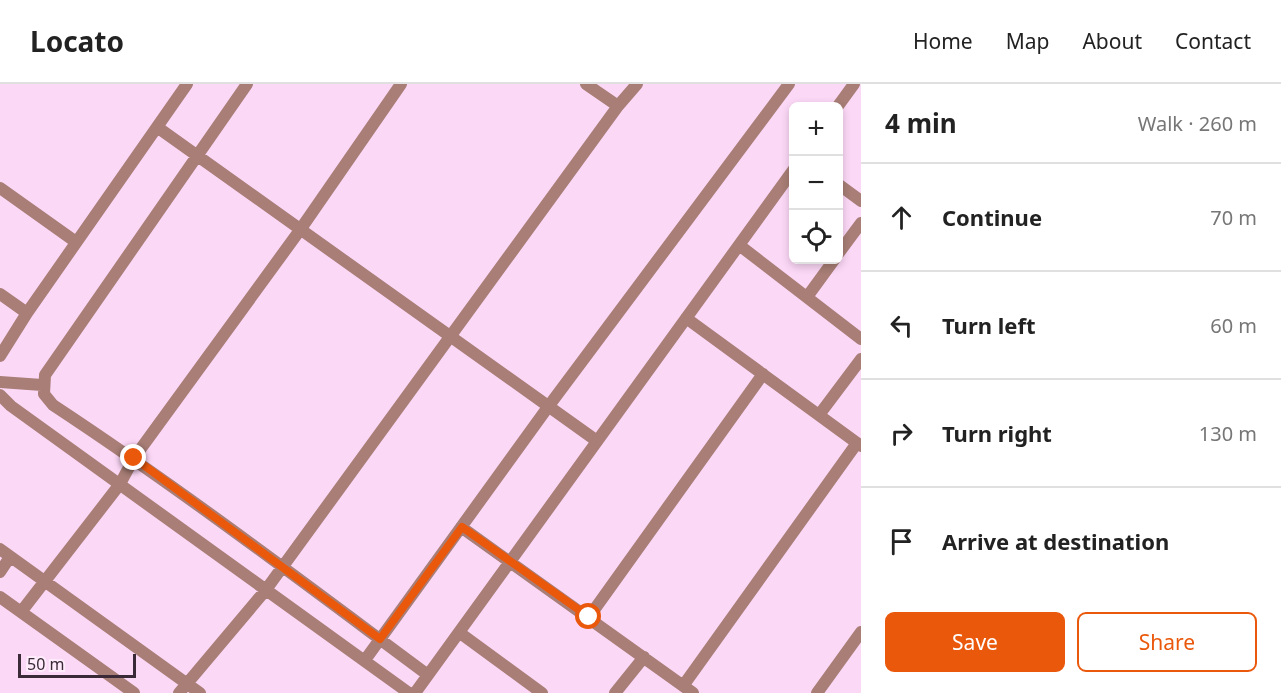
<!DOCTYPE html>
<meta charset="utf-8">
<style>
:root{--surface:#fff;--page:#f2f2f2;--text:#222;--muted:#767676;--line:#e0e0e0;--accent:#ea580c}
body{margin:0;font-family:"Noto Sans",sans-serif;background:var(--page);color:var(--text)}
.controls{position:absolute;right:18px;top:18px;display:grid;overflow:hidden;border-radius:9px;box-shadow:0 3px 9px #0003}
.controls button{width:54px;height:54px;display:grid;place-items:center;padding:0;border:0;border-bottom:2px solid var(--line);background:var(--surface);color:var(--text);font:30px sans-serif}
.scale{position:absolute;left:18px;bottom:15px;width:118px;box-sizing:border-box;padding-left:6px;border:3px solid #3a2937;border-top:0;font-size:16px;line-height:21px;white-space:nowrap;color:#3a2937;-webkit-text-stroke:4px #feecfb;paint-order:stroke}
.stop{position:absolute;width:18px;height:18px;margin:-14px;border:4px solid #ea580c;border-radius:50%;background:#fff}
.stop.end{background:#ea580c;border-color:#fff;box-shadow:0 2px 6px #0008}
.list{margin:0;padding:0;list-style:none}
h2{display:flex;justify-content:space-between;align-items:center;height:78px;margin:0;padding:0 24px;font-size:26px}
h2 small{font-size:20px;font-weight:400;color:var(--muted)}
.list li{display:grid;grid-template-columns:39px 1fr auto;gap:18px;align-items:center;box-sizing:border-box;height:108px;padding:0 24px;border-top:2px solid var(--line)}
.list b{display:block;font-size:22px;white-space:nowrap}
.list em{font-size:20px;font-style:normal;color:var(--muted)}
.actions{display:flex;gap:12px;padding:18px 24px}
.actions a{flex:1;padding:14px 0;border:2px solid var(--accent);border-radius:9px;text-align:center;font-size:21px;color:var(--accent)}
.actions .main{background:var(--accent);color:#fff}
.icon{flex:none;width:33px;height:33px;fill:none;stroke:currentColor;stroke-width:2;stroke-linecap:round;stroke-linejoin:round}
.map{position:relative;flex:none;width:861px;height:609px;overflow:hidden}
header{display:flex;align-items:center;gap:36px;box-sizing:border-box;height:84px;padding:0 30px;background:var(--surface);border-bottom:2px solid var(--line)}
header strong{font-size:28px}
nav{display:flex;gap:33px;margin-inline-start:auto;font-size:21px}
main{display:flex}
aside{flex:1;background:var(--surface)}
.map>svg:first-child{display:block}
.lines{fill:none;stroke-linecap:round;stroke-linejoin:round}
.minor{stroke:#a87e76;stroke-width:12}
.route{stroke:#ea580c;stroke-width:8}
</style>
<header>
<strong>Locato</strong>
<nav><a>Home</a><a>Map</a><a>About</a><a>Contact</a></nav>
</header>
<main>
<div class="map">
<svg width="861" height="609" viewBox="0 0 861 609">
<rect width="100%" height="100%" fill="#fcd8f7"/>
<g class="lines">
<path class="minor" d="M247,0l-202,291 -1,19 9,11c129,85 251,178 375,270
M586,0l32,22
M838,22l16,-22
M157,43l440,314
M838,100l23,17
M0,104l76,54
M739,161l122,94
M838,170l23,-31
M0,210l27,19
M807,213l27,-37
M686,234l175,128
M0,272l27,-43 160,-229
M0,298l42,3
M0,311l11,11 398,287
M819,331l42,-56
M461,443l232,166
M0,465l200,144
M0,488l10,-15
M0,513l134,96
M21,528l99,-128 14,-26 166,-228 101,-146
M589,533l174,-243
M460,549l82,60
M365,576l183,-253 241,-323
M683,602l174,-243
M179,609l86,-102 353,-485 19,-22
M415,609l379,-524
M615,609l29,-36
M817,609l44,-61"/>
</g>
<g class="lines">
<path class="route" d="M134,374l246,181 82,-112 127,90"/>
</g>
</svg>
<div class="controls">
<button>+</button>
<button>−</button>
<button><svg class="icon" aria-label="locate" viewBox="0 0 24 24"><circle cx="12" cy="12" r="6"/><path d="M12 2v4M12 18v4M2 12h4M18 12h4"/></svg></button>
</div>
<div class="scale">50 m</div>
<div class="stop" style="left:589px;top:533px"></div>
<div class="stop end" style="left:134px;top:374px"></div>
</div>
<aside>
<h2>4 min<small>Walk · 260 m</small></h2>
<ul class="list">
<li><svg class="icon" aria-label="ahead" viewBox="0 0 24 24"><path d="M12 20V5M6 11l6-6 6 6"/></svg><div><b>Continue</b></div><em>70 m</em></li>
<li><svg class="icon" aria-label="left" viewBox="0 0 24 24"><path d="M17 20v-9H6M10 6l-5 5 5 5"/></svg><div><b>Turn left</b></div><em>60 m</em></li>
<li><svg class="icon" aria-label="right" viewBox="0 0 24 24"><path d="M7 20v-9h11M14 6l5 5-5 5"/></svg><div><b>Turn right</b></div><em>130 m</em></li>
<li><svg class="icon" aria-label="arrive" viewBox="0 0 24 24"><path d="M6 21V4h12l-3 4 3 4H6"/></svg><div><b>Arrive at destination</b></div></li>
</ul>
<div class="actions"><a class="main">Save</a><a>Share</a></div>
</aside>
</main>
